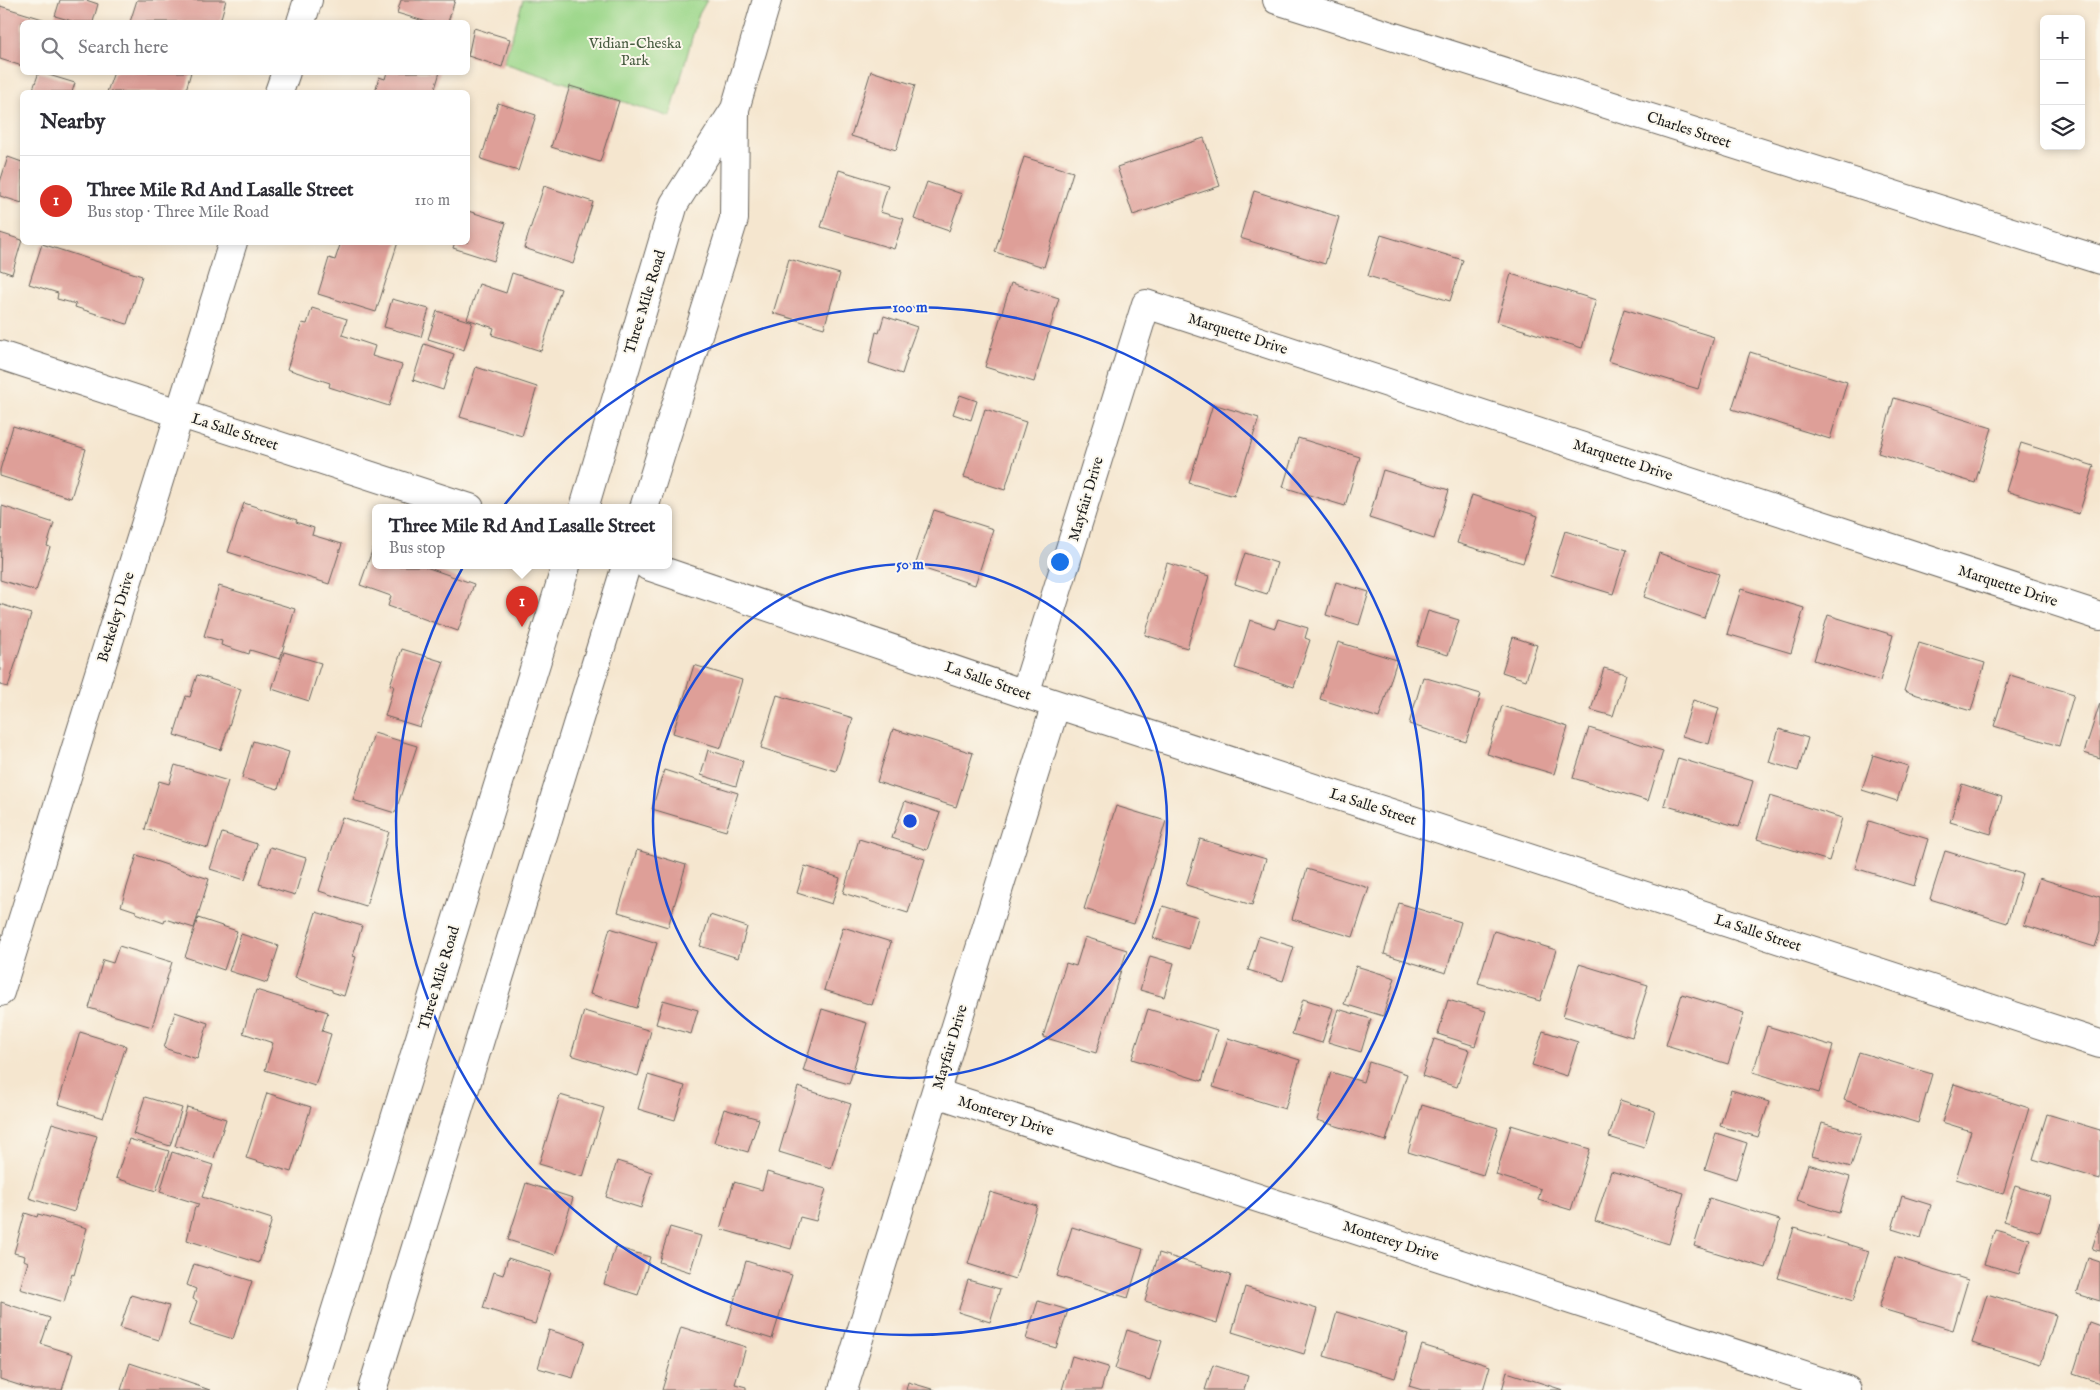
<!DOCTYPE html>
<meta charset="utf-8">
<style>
:root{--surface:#fff;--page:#f2f2f3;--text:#2b2b33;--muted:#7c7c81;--line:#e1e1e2;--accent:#d93025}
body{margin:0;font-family:"IM FELL English",serif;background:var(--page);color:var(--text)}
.controls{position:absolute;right:15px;top:15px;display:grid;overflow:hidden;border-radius:8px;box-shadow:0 2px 8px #0003}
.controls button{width:45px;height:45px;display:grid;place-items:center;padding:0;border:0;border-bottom:1px solid var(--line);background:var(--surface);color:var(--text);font:25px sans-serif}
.you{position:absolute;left:1059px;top:561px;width:18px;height:18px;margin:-12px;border:4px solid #fff;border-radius:50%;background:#1a73e8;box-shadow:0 0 0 8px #1a73e833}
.badge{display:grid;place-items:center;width:32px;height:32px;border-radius:50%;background:var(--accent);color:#fff;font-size:16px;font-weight:700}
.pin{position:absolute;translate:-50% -41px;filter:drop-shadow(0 1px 2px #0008)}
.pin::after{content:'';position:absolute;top:26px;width:18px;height:15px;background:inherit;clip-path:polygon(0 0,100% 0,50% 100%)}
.popup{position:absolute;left:372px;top:504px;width:300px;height:65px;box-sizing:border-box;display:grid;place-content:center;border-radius:8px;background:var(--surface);filter:drop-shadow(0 1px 4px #0005);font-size:16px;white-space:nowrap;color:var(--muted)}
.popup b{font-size:19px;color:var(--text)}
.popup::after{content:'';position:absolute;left:50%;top:100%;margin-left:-10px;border:10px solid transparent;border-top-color:var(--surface)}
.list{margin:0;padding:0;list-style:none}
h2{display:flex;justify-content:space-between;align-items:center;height:65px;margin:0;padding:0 20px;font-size:21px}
h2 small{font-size:16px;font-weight:400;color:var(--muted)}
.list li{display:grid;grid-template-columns:32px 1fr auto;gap:15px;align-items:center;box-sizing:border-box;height:90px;padding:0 20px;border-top:1px solid var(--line)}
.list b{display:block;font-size:19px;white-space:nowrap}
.list p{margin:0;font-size:16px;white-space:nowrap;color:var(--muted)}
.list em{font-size:16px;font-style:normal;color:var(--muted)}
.icon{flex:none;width:28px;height:28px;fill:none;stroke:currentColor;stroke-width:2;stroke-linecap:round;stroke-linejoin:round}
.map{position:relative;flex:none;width:2100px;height:1390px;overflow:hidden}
.search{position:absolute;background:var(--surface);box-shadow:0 2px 8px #0003;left:20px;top:20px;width:450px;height:55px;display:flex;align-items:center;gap:12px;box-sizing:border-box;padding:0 18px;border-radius:8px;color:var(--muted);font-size:19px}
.panel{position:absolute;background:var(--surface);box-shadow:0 2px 8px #0003;left:20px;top:90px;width:450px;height:155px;border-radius:8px}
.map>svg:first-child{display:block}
.green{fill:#9cd78a;stroke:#5c7a53}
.building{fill:#de9f98}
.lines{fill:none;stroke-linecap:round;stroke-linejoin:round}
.minor-casing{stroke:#68635b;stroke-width:30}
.tertiary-casing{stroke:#68635b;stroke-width:30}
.minor{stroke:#fff;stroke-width:28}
.tertiary{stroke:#fff;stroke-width:28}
.ring{fill:none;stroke:#1d4ed8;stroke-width:2.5}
.labels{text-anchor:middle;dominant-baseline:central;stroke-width:4;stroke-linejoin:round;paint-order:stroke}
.park-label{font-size:15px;fill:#495d42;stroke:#fbf7ec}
.street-label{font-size:15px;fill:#1c1c1c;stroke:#fbf7ec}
.centre{fill:#1d4ed8;stroke:#fbf7ec;stroke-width:2.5}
.ring-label{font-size:15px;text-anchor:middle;font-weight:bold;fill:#1d4ed8;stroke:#fbf7ec;stroke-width:4;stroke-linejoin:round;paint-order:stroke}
</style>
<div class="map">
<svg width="2100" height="1390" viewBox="0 0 2100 1390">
<rect width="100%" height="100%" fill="#fbf7ec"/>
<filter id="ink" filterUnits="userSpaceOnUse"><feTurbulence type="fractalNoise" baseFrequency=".02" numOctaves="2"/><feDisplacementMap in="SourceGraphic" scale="10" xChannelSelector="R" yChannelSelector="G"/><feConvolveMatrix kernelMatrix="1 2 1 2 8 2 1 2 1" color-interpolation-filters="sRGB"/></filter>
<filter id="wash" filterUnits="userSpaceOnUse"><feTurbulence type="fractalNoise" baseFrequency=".0096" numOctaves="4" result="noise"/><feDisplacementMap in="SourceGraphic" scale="20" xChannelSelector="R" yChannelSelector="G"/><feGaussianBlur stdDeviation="1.12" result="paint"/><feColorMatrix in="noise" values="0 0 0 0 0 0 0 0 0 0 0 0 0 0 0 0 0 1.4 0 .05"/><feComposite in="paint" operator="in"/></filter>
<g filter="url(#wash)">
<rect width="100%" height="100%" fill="#f5e6cf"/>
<path class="green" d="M523,0h184l-9,16 -28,101 -166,-54z"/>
<g id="blocks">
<path class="building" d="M60,0h26l12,4 -5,18h-18l-20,-6z
M137,0h89l-6,22h-90z
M401,0h54l-7,22h-21l-30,-9z
M0,6l46,14v2h-24v44l-22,-7z
M474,28l36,11 -8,28 -34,-11z
M871,71l44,14 -19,65 -45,-14z
M39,72l36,11 -3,9h-40z
M114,72h77l-5,18 6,2h-85z
M387,72h53l-6,20h-59l4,-15 6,2z
M570,86l49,15 -19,61 -49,-15z
M498,103l38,12 -18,56 -37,-12z
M1204,138l16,48 -87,29 -16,-48z
M8,157l14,5v41l-22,-7v-14z
M1024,157l49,15 -29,95 -49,-15z
M839,170l49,15 -8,27 24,7 -10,30 -73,-22z
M927,182l35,12 -13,37 -35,-12z
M544,186l49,16 -20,62 -49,-16z
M1254,191l85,26 -14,47 -85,-26z
M468,211l38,12 -12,38 -41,-13 2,-6h13z
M0,233l22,7 -10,34 -12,-4z
M1381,235l82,25 -13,41 -82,-25z
M341,242h57l-22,70 -58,-18 11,-36 6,2z
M42,244l100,32 -15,48 -52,-17 1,-3 -19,-5 1,-6 -29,-9z
M789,259l51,15 -16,54 -51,-15z
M512,273l49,16 -20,62 -49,-16 2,-7 -27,-9 12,-35 27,9z
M1511,274l85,26 -14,48 -85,-26z
M1011,283l48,15 -25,84 -49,-15z
M392,299l37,10 -8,28 -37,-10z
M312,308l35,11 -5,16 33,11 -3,10 30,9 -13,41 -60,-19 1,-4 -43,-14 15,-46 5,1z
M1624,309l90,28 -16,52 -90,-28z
M437,311l35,11 -8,28 -36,-11z
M884,316l33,11 -11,30 1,1 -5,16 -33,-11 7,-31 3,1z
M424,344l30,10 -11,36 -30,-10z
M1750,352l97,30 -17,57 -98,-30z
M476,367l61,20 -15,49 -62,-19z
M960,395l17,6 -6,19 -18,-6z
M1894,398l98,30 -17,55 -97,-30z
M1213,404l46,14 -25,78 -45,-13z
M985,409l41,13 -21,68 -41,-13z
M13,426l73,23 -15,49 -71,-22v-6z
M1298,438l62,19 -15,49 -62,-19z
M2021,443l73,23 -15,48 -73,-23z
M1383,470l66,20 -15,49 -65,-21z
M1472,495l66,21 -15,47 -66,-20z
M244,503l53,17 -1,2 18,6 -2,7 30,9 -13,40 -101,-32z
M2,506l52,17 -7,23 3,1 -14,44 -36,-11z
M934,510l59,19 -18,56 -60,-19z
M1565,531l62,19 -14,44 -62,-19z
M373,548l3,1v17h47l51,18 -16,47 -70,-25 3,-10 -31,-11z
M1245,553l32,10 -10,31 -32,-10z
M1659,553l60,21 -15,44 -60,-21z
M1167,563l42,13 -22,72 -42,-13z
M1336,582l33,10 -10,33 -33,-10z
M219,586l76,23 -15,50 -30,-9 -1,4 -28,-9 1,-4 -18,-5z
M1741,589l63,19 -13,45 -64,-19z
M0,604l31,10 -23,73 -8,-2z
M1428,611l31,9 -11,35 -31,-9z
M1828,615l65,20 -13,46 -66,-21z
M1278,619l30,9 -3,10 5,2 -16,47 -59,-19 15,-48 25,8z
M1513,637l24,8 -11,35 -24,-8z
M1338,642l59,18 -18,58 -59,-19z
M1919,643l66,20 -14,48 -67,-20z
M402,649l42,13 -24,65 -35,-11 9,-30 -4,-1z
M284,652l37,11 -12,38 -37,-12z
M694,665l48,15 -21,68 -48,-15z
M1604,668l22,6 -13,42 -22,-6z
M197,675l44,14 -20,61 -47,-15 12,-39 4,1z
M2010,675l64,19 -15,52 -65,-20z
M1423,677l58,17 -15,48 -57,-18z
M777,695l76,23 -17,53 -75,-23z
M1693,700l26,8 -10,36 -27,-8z
M2100,703v55l-16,-5z
M1502,706l66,21 -14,47 -67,-20z
M1589,728l74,23 -15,50 -75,-23z
M893,729l80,24 -17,54 -79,-25z
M1779,729l29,9 -10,33 -29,-9z
M374,733l43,13 -22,67 -42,-13z
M253,741l36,11 -11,37 -36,-11z
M708,750l35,11 -7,25 -35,-11z
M1873,755l35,11 -11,35 -35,-11z
M1678,758l75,23 -14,46 -75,-22z
M175,765l53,16 -20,67 -63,-19 14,-48 10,3z
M664,770l74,23 -12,38 -74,-22z
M1962,784l40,13 -11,37 -41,-12z
M1770,796l72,22 -13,43 -72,-22z
M905,801l35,12 -13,37 -35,-12z
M1116,806l50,15 -32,103 -50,-15z
M342,817l47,15 -23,74 -47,-15z
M1869,821l59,18 -14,47 -59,-18z
M222,833l35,11 -12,36 -35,-11z
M859,839l66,20 -17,54 -65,-20z
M1200,839l66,20 -14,46 -66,-20z
M270,847l36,11 -11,37 -36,-11z
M637,850l49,15 -18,62 -50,-15z
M1945,851l77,23 -15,49 -77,-24z
M137,855l72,24 -15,49 -29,-9 -1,4 -28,-10v-2l-15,-5z
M805,866l35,12 -8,26 -35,-11z
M1307,869l62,19 -16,49 -61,-18z
M2039,878l61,19v35l-5,15 -71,-22z
M1399,903l62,19 -15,51 -62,-19z
M1163,906l35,11 -9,32 -36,-11z
M316,912l46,14 -9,30 3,1 -12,39 -12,-4v-2l-37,-12z
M710,915l37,12 -9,31 -38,-12z
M198,918l39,13 -13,39 -39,-13z
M843,927l48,15 -19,63 -48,-15z
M610,928l47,15 -20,65 -47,-14z
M1494,931l62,19 -16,51 -62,-18z
M241,934l38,12 -12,37 -38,-12z
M1259,936l35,11 -11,34 -35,-11z
M1085,937l42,13 -31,103 -53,-16 23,-74 10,3z
M119,946l53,16 -20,65 -63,-19 14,-48 10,3z
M1150,956l24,7 -10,34 -24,-7z
M1579,964l69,21 -16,52 -69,-21z
M1356,966l39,12 -12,38 -39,-12z
M256,990l72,22 -6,19 9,3 -16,52 -50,-16 8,-27 -30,-10z
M1682,994l62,19 -16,51 -62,-19z
M1303,999l30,9 -11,35 -30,-9z
M663,1000l35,10 -7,24 -35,-10z
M1448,1000l38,11 -11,35 -37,-12z
M822,1009l45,14 -18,61 -46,-13z
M1148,1009l69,21 -15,51 -70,-22z
M1338,1009l33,10 -10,33 -33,-10z
M584,1011l67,20 -13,45 -67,-21z
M175,1012l33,11 -11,36 -33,-11z
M1767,1026l66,20 -14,47 -66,-21z
M1543,1031l35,11 -11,34 -35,-11z
M80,1032l46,14 -23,72 -45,-14z
M1228,1038l72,22 -15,49 -72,-22z
M1434,1039l35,11 -12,37 -35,-11z
M1859,1052l73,22 -14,49 -74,-23z
M1369,1062l38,12 -21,67 -69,-21 14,-48 32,10z
M648,1075l37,11 -10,34 -37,-11z
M1954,1084l75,24 -26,86 -47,-15 15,-48 -29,-9z
M798,1087l53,17 -20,64 -52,-16z
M1731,1090l38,12 -11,35 -38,-11z
M267,1093l44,14 -20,65 -45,-14z
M560,1095l44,13 -21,69 -44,-13z
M145,1097l37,11 -12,38 -37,-12z
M1620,1100l35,11 -11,37 -35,-11z
M1422,1105l76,23 -15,47 -75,-23z
M187,1107l39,12 -12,39 -39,-12z
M724,1109l35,10 -11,33 -34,-10z
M2047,1114l53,16v49l-67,-20z
M52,1123l45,13 -23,76 -45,-14z
M1822,1123l39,11 -10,33 -39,-11z
M1511,1125l79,24 -19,61 -33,-10 3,-11 -45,-14z
M1716,1133l31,10 -11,36 -31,-10z
M129,1139l40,12 -13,40 -40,-13z
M172,1152l41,13 -11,32 70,22 -13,44 -72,-23 8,-33 2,1 2,-4 -39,-12z
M617,1161l35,11 -11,36 -35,-11z
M1808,1164l42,13 -11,36 -42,-13z
M1611,1171l73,22 -15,51 -74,-23z
M767,1172l59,17 -10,32 -16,-4 -9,32 -71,-20 14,-47 28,8z
M526,1183l47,15 -18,57 -47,-15z
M2015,1186l36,11 -11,35 -36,-11z
M990,1192l47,14 -22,73 -47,-15z
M1902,1196l29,9 -10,33 -29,-9z
M1709,1198l71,22 -14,48 -72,-22z
M25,1213l12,4 1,-3 49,14 -13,47 -2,-1 -8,28 -44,-13 8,-27 -4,-2 1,-4 -11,-3z
M2100,1223v28l-8,-2z
M670,1227l31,9 -11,36 -31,-10z
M1072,1227l71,22 -15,49 -71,-22z
M1794,1228l75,23 -16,50 -75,-23z
M1995,1229l35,10 -11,35 -35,-10z
M615,1247l35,10 -12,38 -34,-11z
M1159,1253l72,22 -14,48 -72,-22z
M1895,1257l73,23 -15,50 -74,-22z
M508,1258l43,14 -16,52 -52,-16 11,-36 9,3z
M2088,1258l12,4v39l-23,-7z
M746,1261l46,14 -20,64 -45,-14z
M194,1264l13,4 1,-1 44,14 -19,58 -44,-14 8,-24 -4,-2 3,-10 -9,-4z
M968,1280l32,9 -10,33 -32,-10z
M1245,1287l72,22 -13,45 -72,-22z
M1987,1294l69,21 -15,49 -69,-21z
M131,1295l38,11 -10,34 -39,-12z
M1038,1301l30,9 -12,38 -30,-9z
M1,1302l49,16 -9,26 32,10 -11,36h-28l-34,-11z
M1337,1312l71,22 -13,44 -71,-22z
M2089,1322l11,4v57l-27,-9z
M681,1327l65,20 -11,37 11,3v3h-84z
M549,1330l36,11 -12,37 -35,-10z
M1127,1330l35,11 -12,39 -35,-11z
M1422,1345l68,21 -7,24h-61l-13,-4z
M1072,1356l36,11 -7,23h-39z
M130,1363l80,27h-89z
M1213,1365l35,11 -4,14h-39z
M1507,1372l56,18h-61z
M908,1382l27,8h-29z"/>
</g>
</g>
<g filter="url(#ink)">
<use href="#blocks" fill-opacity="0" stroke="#68635b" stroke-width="1"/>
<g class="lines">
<defs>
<path id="minor" d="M1277,0l823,260
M301,22l7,-22
M279,92l7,-20
M0,355l470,153
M648,566l377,128 1075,350
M1025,694l121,-390 954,312
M0,992l233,-750
M936,1093l911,297
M843,1390l213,-686"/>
<path id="tertiary" d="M584,508l90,-304 61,-95
M644,508l90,-289 1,-110 32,-109
M311,1390l255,-824
M372,1390l254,-824"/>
</defs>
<use href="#minor" class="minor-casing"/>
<use href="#tertiary" class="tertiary-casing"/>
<use href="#minor" class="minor"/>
<use href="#tertiary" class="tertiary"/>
</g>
</g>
<g class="ring">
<circle cx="910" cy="821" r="257"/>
<circle cx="910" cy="821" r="514"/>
</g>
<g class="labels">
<g class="park-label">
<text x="635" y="43">Vidian-Cheska<tspan x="635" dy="17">Park</tspan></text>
</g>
<g class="street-label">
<text transform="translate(1689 130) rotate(18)">Charles Street</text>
<text transform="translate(645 302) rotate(-73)">Three Mile Road</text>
<text transform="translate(1238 334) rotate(18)">Marquette Drive</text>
<text transform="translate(235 432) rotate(18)">La Salle Street</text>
<text transform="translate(1623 460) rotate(18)">Marquette Drive</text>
<text transform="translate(1086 499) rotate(-73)">Mayfair Drive</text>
<text transform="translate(2008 586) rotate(18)">Marquette Drive</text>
<text transform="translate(116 617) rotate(-73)">Berkeley Drive</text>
<text transform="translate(988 681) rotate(19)">La Salle Street</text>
<text transform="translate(1373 807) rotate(18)">La Salle Street</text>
<text transform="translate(1758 933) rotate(18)">La Salle Street</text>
<text transform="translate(439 978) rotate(-73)">Three Mile Road</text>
<text transform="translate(950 1047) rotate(-73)">Mayfair Drive</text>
<text transform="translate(1006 1116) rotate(18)">Monterey Drive</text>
<text transform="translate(1391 1241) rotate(18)">Monterey Drive</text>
</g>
</g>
<circle cx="910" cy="821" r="8" class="centre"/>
<g class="ring-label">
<text x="910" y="312">100 m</text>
<text x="910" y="569">50 m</text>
</g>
</svg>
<div class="controls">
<button>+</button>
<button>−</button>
<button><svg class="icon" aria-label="layers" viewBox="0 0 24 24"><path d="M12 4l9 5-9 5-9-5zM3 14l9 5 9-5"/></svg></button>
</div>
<div class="you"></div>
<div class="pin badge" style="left:522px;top:627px">1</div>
<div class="popup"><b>Three Mile Rd And Lasalle Street</b>Bus stop</div>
<div class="search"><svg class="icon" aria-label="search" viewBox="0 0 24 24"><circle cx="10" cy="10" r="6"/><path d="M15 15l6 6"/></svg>Search here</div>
<section class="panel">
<h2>Nearby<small></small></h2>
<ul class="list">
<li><span class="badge">1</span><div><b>Three Mile Rd And Lasalle Street</b><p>Bus stop · Three Mile Road</p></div><em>110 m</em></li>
</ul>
</section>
</div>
